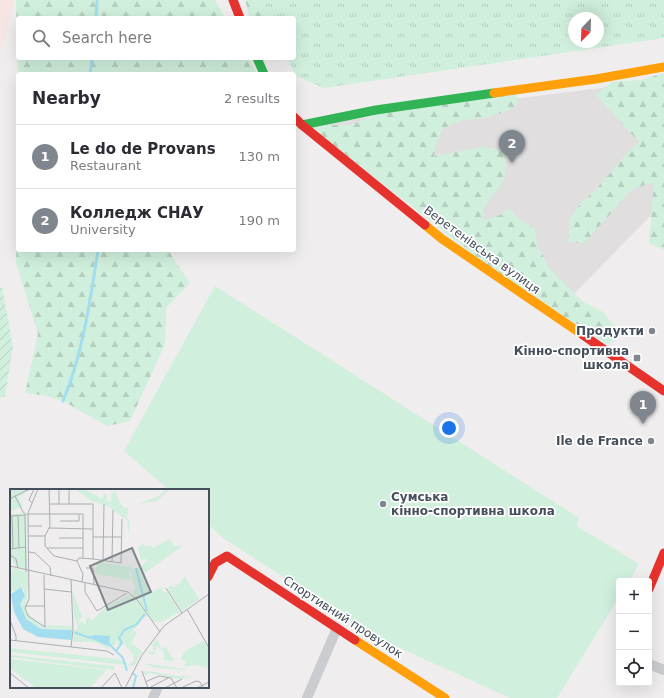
<!DOCTYPE html>
<meta charset="utf-8">
<style>
:root{--surface:#fff;--page:#f7f7f7;--text:#2b2b33;--muted:#7c7c81;--line:#e1e1e2;--accent:#80868e}
body{margin:0;font-family:"DejaVu Sans",sans-serif;background:var(--page);color:var(--text)}
.controls{position:absolute;right:12px;bottom:12px;display:grid;overflow:hidden;border-radius:4px;box-shadow:0 4px 16px #0002}
.controls button{width:36px;height:36px;display:grid;place-items:center;padding:0;border:0;border-bottom:1px solid var(--line);background:var(--surface);color:var(--text);font:20px sans-serif}
.compass{position:absolute;left:568px;top:12px;width:36px;height:36px;border-radius:50%;background:var(--surface);box-shadow:0 4px 16px #0002;rotate:203deg}
.you{position:absolute;left:449px;top:428px;width:14px;height:14px;margin:-10px;border:3px solid #fff;border-radius:50%;background:#1a73e8;box-shadow:0 0 0 6px #1a73e833}
.badge{display:grid;place-items:center;width:26px;height:26px;border-radius:50%;background:var(--accent);color:#fff;font-size:13px;font-weight:700}
.pin{position:absolute;translate:-50% -33px;filter:drop-shadow(0 1px 2px #0008)}
.pin::after{content:'';position:absolute;top:21px;width:14px;height:12px;background:inherit;clip-path:polygon(0 0,100% 0,50% 100%)}
.list{margin:0;padding:0;list-style:none}
h2{display:flex;justify-content:space-between;align-items:center;height:52px;margin:0;padding:0 16px;font-size:17px}
h2 small{font-size:13px;font-weight:400;color:var(--muted)}
.list li{display:grid;grid-template-columns:26px 1fr auto;gap:12px;align-items:center;box-sizing:border-box;height:64px;padding:0 16px;border-top:1px solid var(--line)}
.list b{display:block;font-size:15px;white-space:nowrap}
.list p{margin:0;font-size:13px;white-space:nowrap;color:var(--muted)}
.list em{font-size:13px;font-style:normal;color:var(--muted)}
.icon{flex:none;width:22px;height:22px;fill:none;stroke:currentColor;stroke-width:2;stroke-linecap:round;stroke-linejoin:round}
.map{position:relative;flex:none;width:664px;height:698px;overflow:hidden}
.search{position:absolute;background:var(--surface);box-shadow:0 4px 16px #0002;left:16px;top:16px;width:280px;height:44px;display:flex;align-items:center;gap:10px;box-sizing:border-box;padding:0 14px;border-radius:4px;color:var(--muted);font-size:15px}
.panel{position:absolute;background:var(--surface);box-shadow:0 4px 16px #0002;left:16px;top:72px;width:280px;height:180px;border-radius:4px}
.map>svg:first-child{display:block}
.education{fill:#e0dedf}
.medical{fill:#f6e5e3}
.grass{fill:#d0efdc}
.forest{fill:url(#forest-firs)}
.park{fill:url(#park-tufts);fill-rule:evenodd}
.garden{fill:url(#garden-furrows)}
.lines{fill:none;stroke-linecap:round;stroke-linejoin:round}
.stream{stroke:#a2ddf0;stroke-width:3}
.street{stroke:#cacccf;stroke-width:10}
.fast{stroke:#30b455;stroke-width:9}
.slow{stroke:#ff9f0a;stroke-width:9}
.jam{stroke:#e5322d;stroke-width:9}
.poi-dot{fill:#80868e;stroke:#fff;stroke-width:1.5}
.labels{text-anchor:middle;dominant-baseline:central;stroke-width:3.5;stroke-linejoin:round;paint-order:stroke}
.street-label{font-size:12px;fill:#444f5b;stroke:#fff}
.poi-label{font-size:12px;font-weight:bold;fill:#444f5b;stroke:#fff;text-anchor:end}
.inset-river{fill:none;stroke:#a2ddf0;stroke-width:2}
.inset-road{fill:none;stroke:#abaeb3;stroke-width:1}
.view{fill:#80868e;fill-opacity:0.15;stroke:#80868e;stroke-width:2}
.inset-edge{fill:none;stroke:#444f5b;stroke-width:2}
</style>
<div class="map">
<svg width="664" height="698" viewBox="0 0 664 698">
<defs>
<pattern id="forest-firs" width="22" height="20" patternUnits="userSpaceOnUse"><rect width="22" height="20" fill="#d0efdc"/><path d="M5 1l3.5 6h-7zM16 11l3.5 6h-7z" fill="#b4cfbf"/></pattern>
<pattern id="park-tufts" width="24" height="20" patternUnits="userSpaceOnUse"><rect width="24" height="20" fill="#d0efdc"/><path d="M3 7l-1-3M5 7V3M7 7l1-3M15 17l-1-3M17 17v-4M19 17l1-3" fill="none" stroke="#b4cfbf"/></pattern>
<pattern id="garden-furrows" width="10" height="10" patternUnits="userSpaceOnUse"><rect width="10" height="10" fill="#d0efdc"/><path d="M-1 1l2-2M0 10L10 0M9 11l2-2" fill="none" stroke="#b4cfbf"/></pattern>
</defs>
<rect width="100%" height="100%" fill="#efeded"/>
<path class="education" d="M664,80v122l-105,107 -251,-184z"/>
<path class="medical" d="M0,0h15l-15,53z"/>
<path class="grass" d="M215,286l364,232 -2,8 62,38 -10,17h-10v16l-62,101h-47l-138,-63 -150,-98 -14,-13v-34h-39l-45,-39z"/>
<path class="forest" d="M16,0h199l10,18h-207v40h230l9,16h-239v12z
M245,0h26l3,18h-24z
M664,73v177l-15,-7 5,-61 -21,7 -49,54 -16,-1 2,-24 9,-13 19,-18 31,-36 10,-9 -43,-47 16,-13 29,-2z
M517,93l1,10 -9,7 -23,8 -24,2 -18,8 -7,13 -3,15 48,-9 23,3c5,31 -5,36 -22,59l1,11 17,-5 8,-7 8,9 18,12 3,17 11,22 34,34 20,10 10,13 2,14 -7,6 -115,-75 -185,-145h42l29,-11z
M18,197v53h150l22,33 -24,25 -1,36 -35,77 -23,5 -44,-25 -20,-6 -18,-2 13,-59 -22,-71z"/>
<path class="park" d="M261,0h403v38l-340,50 -28,-12 -9,-18h7v-40h-25zM574,18h24v24h-24z"/>
<path class="garden" d="M0,288h2l11,58 -8,50 -5,2z"/>
<g class="lines">
<path class="stream" d="M96,18l1,-18
M90,74l2,-16
M63,401c20,-48 27,-100 35,-151"/>
<path class="street" d="M649,664l15,6
M153,698l5,-11
M307,698l30,-70"/>
<path class="fast" d="M257,58l7,16
M302,125l74,-15 118,-17"/>
<path class="slow" d="M494,93l102,-14 68,-12
M425,225l17,14 141,96
M355,640l90,58"/>
<path class="jam" d="M233,0l7,18
M294,117l8,8 123,100
M583,335l81,56
M208,577l7,-14 12,-7 128,84
M649,589l15,-36"/>
</g>
<g class="poi-dot">
<circle cx="652" cy="331" r="4"/>
<rect x="633" y="354" width="8" height="8" rx="2"/>
<circle cx="651" cy="441" r="4"/>
<circle cx="383" cy="504" r="4"/>
</g>
<g class="labels">
<g class="street-label">
<text transform="translate(482 250) rotate(36)">Веретенівська вулиця</text>
<text transform="translate(343 617) rotate(33)">Спортивний провулок</text>
</g>
<g class="poi-label">
<text x="644" y="331">Продукти</text>
<text x="629" y="351">Кінно-спортивна<tspan x="629" dy="14">школа</tspan></text>
<text x="643" y="441">Ile de France</text>
<text x="391" y="497" text-anchor="start">Сумська<tspan x="391" dy="14">кінно-спортивна школа</tspan></text>
</g>
</g>
<g transform="translate(10 489)">
<rect width="199" height="199" fill="#efeded"/>
<path d="M104,0l6,14 6,6 2,-2v9l3,2 -8,-5 7,8 -2,14v-14l-19,-14 8,1 -9,-6 3,-1v-9l3,2zM87,73l34,5 -2,13 -34,-6zM3,79l-1,6 15,17 -4,13 4,12 12,11 14,2h-12l-15,-10 -6,-15 4,-5v-9l-14,-14zM125,141l1,4 -5,9 11,8 -8,15 -7,-1 6,-3v-7l-10,-13zM147,150l5,10 4,-2 8,14 -10,-1v-8l-7,-6 -3,9 -5,-1 -1,-2 6,-1 -2,-6z" fill="#d0efdc"/>
<path d="M65,0h9l19,10v-5l3,-1 2,9 9,7 -25,-8zM156,0l3,1 -12,11 -19,3 21,-8zM128,79l12,25 15,-7 -3,3 2,3h3l13,20 -20,10 -7,-1 -21,-27 4,-7 -5,-8v-10zM62,101l10,26 -4,6h5v2h3v-5l3,-2 3,4 10,-10 39,1 -10,-16 16,18 -29,34v-9l-4,7 -27,-9 1,4 -15,1 5,-18 -3,-1 2,-4h-3zM17,102l-1,20 14,14 31,1 2,-3 -1,7 -33,-3 -10,-8 -6,-13zM0,159l107,11 10,4 -1,2 -116,-13zM0,166l104,11v4l-73,-9 -31,-4zM132,174l42,6 3,1 -31,-2zM140,182l19,4 24,2 -15,2 -28,-6 -4,2 -3,-3z" fill="#d0efdc"/>
<path d="M0,87l4,3 7,8 -10,5z" fill="#d0efdc"/>
<path d="M4,79l14,5v18l-16,-17z" fill="#d0efdc"/>
<path d="M118,106l11,9 6,10 -8,11 -9,2 -15,11 -5,11 -10,-6 -25,-3 1,-10 4,1 20,-14 3,-6z" fill="#d0efdc"/>
<path d="M0,0h21l-13,8 5,9 -13,6zM16,24l1,56 -11,-3 -6,-9v-43zM160,50l5,8 4,-2 2,2 -38,27 -3,-7 7,-6 -1,-3 -5,3 -3,-14 5,-4 2,4 5,-2 3,3zM175,88l14,22 -17,12 -14,-22 3,-4 2,3 8,-6v-2zM193,152l6,9v18l-14,-3 -11,2 2,-5 -5,-3 4,-8zM0,170l96,11 -16,18h-54l-26,-20z" fill="#d0efdc"/>
<path d="M11,98l4,9 -5,8 6,15 15,10 31,1 -1,10 -33,-3 -15,-8 -9,-17 -3,-18zM85,146l15,1 -1,10 -22,-9z" fill="#a2ddf0"/>
<path class="inset-river" d="M126,79l11,43M64,143l16,6M99,155l14,14 4,13M106,162l6,-8 -3,-5 5,-8 12,-5 9,-11M122,184l4,3 -3,12"/>
<path class="inset-road" d="M28,0l-10,24 1,86 -4,9 3,8 17,11 -1,-52M39,0l1,37 -5,10v10l9,10 23,5 6,13 -1,8M49,0v15M59,0v15M5,7l15,-7M0,10l5,-3 8,16 4,3M22,14l-3,-3 5,-11M40,15h43v55M18,25h55v44M8,26l1,33M0,27l15,-1 1,57M2,27l1,32M50,32h19v-7M18,37h14M39,39l44,1M19,47h16M83,48h29M49,49h24M37,59h36M0,60l16,-2M19,63l6,1 15,14 1,9M0,66l6,4 2,9M93,71l1,-56M67,72l2,-3 14,1 28,4 1,-44M102,72l1,-51M0,77l118,26 10,9 22,31M76,79h7l1,16M75,94v9l12,19 30,-18M156,99l16,25M34,100l27,3M15,117h20M177,120l22,39M0,131l6,16v5M0,151l97,11 7,4M61,158l2,-18 -2,-49M132,182l6,17M0,184l19,15M135,193l14,-6 12,2 6,10M91,199l14,-15 7,15M115,199l17,-33 22,-29 45,-32M139,199l19,-10M155,199l17,-9M171,199l15,-7 4,1 4,6M187,199l12,-6"/>
<path class="view" d="M122,59l19,44 -43,18 -18,-44z"/>
<rect width="199" height="199" class="inset-edge"/>
</g>
</svg>
<div class="controls">
<button>+</button>
<button>−</button>
<button><svg class="icon" aria-label="locate" viewBox="0 0 24 24"><circle cx="12" cy="12" r="6"/><path d="M12 2v4M12 18v4M2 12h4M18 12h4"/></svg></button>
</div>
<svg class="compass" viewBox="-18 -18 36 36"><path d="M0-13l5 13h-10z" fill="#e53935"/><path d="M0 13l5-13h-10z" fill="#7c7c81"/></svg>
<div class="you"></div>
<div class="pin badge" style="left:643px;top:424px">1</div>
<div class="pin badge" style="left:512px;top:163px">2</div>
<div class="search"><svg class="icon" aria-label="search" viewBox="0 0 24 24"><circle cx="10" cy="10" r="6"/><path d="M15 15l6 6"/></svg>Search here</div>
<section class="panel">
<h2>Nearby<small>2 results</small></h2>
<ul class="list">
<li><span class="badge">1</span><div><b>Le do de Provans</b><p>Restaurant</p></div><em>130 m</em></li>
<li><span class="badge">2</span><div><b>Колледж СНАУ</b><p>University</p></div><em>190 m</em></li>
</ul>
</section>
</div>
